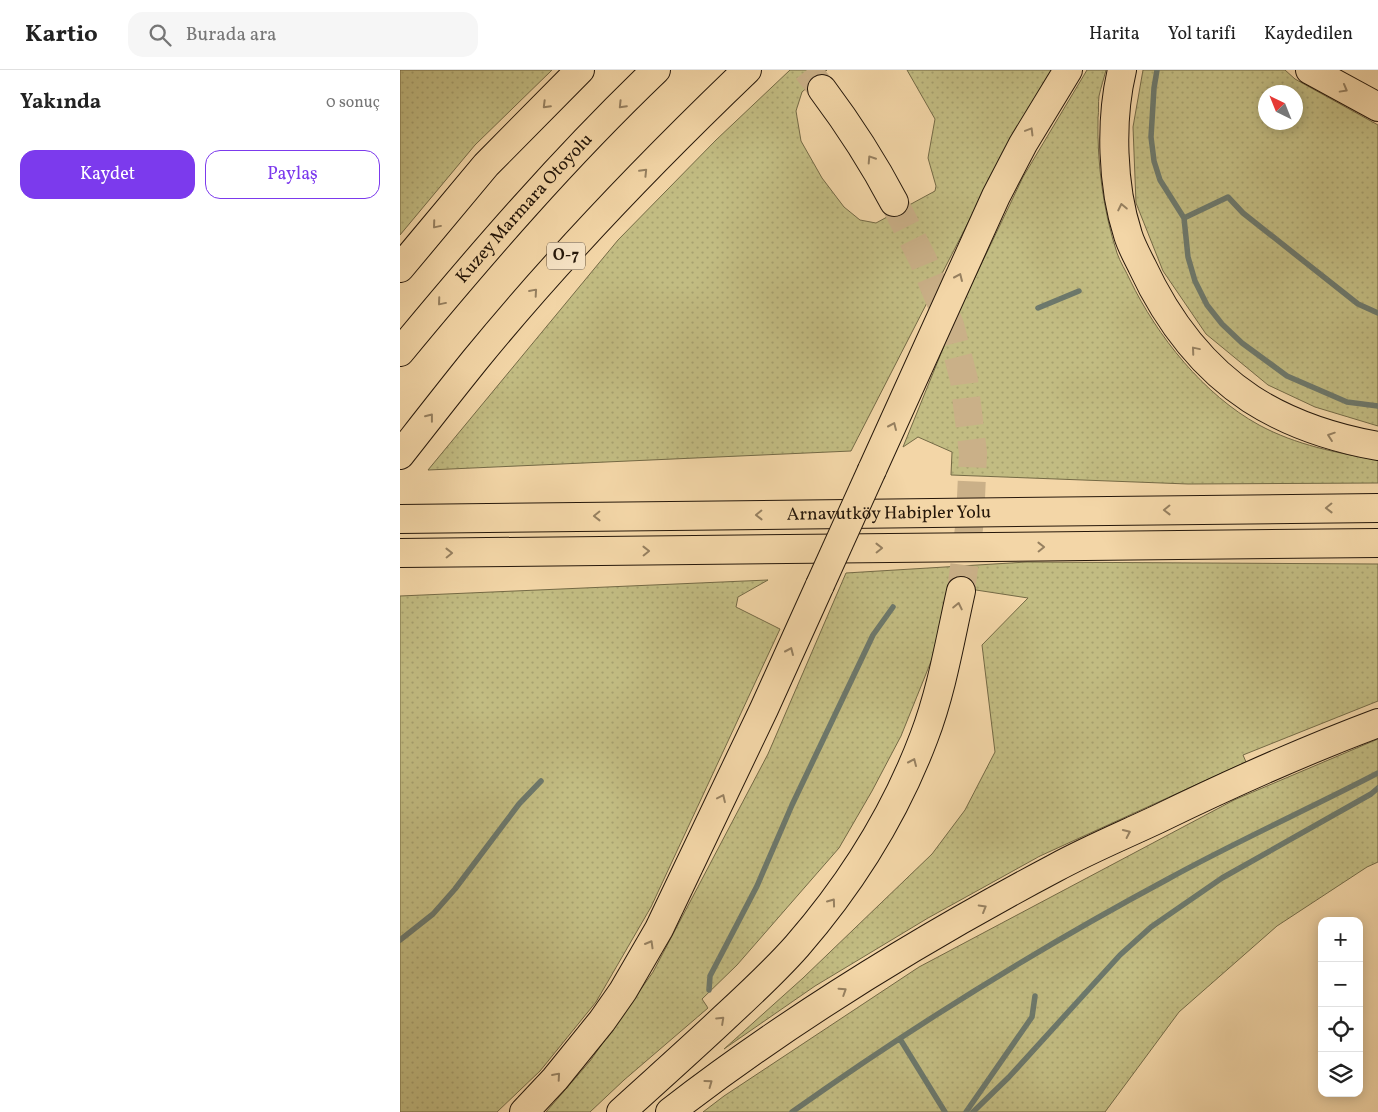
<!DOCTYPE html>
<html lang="tr">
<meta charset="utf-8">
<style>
:root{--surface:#fff;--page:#f6f6f6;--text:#222;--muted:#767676;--line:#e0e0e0;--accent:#7c3aed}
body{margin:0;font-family:Vollkorn,serif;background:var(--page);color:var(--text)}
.controls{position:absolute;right:15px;bottom:15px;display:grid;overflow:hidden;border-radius:10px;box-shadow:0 2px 12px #0003}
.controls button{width:45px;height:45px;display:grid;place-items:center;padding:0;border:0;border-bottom:1px solid var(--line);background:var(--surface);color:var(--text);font:25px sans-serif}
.compass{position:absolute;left:858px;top:15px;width:45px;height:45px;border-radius:50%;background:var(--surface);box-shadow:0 2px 12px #0003;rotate:317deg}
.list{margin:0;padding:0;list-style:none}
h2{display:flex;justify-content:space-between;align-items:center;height:65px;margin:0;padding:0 20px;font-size:21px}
h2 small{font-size:16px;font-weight:400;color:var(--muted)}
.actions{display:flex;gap:10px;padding:15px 20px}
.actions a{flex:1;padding:11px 0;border:1px solid var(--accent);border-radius:15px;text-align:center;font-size:18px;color:var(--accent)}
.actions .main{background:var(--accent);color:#fff}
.icon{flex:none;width:28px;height:28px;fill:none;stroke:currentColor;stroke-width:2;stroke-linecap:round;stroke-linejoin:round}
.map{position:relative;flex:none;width:978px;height:1042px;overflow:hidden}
header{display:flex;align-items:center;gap:30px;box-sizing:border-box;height:70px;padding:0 25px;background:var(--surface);border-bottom:1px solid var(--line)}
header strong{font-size:24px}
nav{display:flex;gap:28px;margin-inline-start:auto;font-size:18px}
.search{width:350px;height:45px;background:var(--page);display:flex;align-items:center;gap:12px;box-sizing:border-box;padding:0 18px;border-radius:15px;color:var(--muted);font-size:19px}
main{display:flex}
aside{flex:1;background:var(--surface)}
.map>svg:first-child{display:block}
.grass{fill:url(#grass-dots);stroke:#746a46;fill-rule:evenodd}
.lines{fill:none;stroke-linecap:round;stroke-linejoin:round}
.stream{stroke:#6c786c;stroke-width:5.5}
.highway-tunnel{stroke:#cab088;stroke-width:28;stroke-dasharray:28 14;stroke-linecap:butt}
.major-casing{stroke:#25170a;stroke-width:30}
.highway-casing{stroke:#25170a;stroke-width:30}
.major{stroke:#f3d6a7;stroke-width:28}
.highway{stroke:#f3d6a7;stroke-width:28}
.highway-bridge-casing{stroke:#25170a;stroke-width:30;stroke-linecap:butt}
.highway-bridge{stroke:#f3d6a7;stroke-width:28}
.oneway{stroke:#968060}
.labels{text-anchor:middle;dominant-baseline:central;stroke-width:5;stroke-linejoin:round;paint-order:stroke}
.shield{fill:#f7e4c6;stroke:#645442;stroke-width:1}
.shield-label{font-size:16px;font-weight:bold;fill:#25170a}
.street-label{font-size:18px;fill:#25170a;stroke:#f7e4c6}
</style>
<header>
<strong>Kartio</strong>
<div class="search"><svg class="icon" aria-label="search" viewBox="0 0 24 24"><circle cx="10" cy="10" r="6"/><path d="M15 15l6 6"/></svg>Burada ara</div>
<nav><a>Harita</a><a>Yol tarifi</a><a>Kaydedilen</a></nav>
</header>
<main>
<aside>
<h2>Yakında<small>0 sonuç</small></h2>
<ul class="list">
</ul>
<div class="actions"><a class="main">Kaydet</a><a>Paylaş</a></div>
</aside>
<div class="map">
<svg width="978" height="1042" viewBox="0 0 978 1042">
<defs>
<pattern id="grass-dots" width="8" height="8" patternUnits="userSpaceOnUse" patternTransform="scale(1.25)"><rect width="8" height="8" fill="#c2bc82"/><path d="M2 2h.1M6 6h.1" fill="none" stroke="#a7a16f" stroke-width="1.8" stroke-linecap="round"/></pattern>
</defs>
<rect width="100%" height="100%" fill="#f3d6a7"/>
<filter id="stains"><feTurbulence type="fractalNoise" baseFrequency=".004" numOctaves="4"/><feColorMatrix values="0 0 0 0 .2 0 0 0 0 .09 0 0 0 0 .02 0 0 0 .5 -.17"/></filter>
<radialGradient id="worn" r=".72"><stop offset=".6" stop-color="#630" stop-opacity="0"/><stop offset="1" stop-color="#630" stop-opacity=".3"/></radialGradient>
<path class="grass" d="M0,0h152l-77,75 -75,90z
M390,0h37l-25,22 -6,19 5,30 21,37 22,29 16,13 16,3 59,-32 1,-5 -8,-28 7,-39 -28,-49h146l-62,108 -140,273 -423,19 190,-230 98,-100z
M687,0h19c-2,8 -5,17 -7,26 -1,7 0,15 -1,22 -1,45 5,92 19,135 3,9 9,18 13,27 27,56 74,115 129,145 37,20 78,28 119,35v23l-190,1 -237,-9 1,-23 -34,-15 -15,10 52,-128 68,-142z
M743,0h142l10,9 83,46v301l-63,-19 -47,-22 -62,-51 -43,-63 -27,-68 -3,-76zM866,22h30v30h-30z
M627,492l351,2v137l-135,54 3,7 -206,94 -112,62 -113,68 -91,63 79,-71 129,-124 33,-44 30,-58 -13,-107 46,-47 -78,-12 -14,63 -35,87 -29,55 -33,57 -102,117 -35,34 6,9 -84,72 -34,32h-44l44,-51 63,-89 115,-218 78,-181z
M368,510l-30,17 -2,10 44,22 -129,278 -55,95 -56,69 -43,41h-97v-516z
M978,669v123l-11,5 -90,59 -98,86 -74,100h-402l21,-16 195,-129 315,-167z"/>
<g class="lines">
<path class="stream" d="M757,0l-3,18 -3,49 3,24 6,19 24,38 4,39 7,24 12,24 15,19 20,19 45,33 60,26 31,4
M784,148l44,-21 15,16 115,91 20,9
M638,238l41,-17
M0,870l33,-26 22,-25 64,-85 22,-23
M309,920l1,-14 47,-90 35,-81 81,-170 20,-28
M500,969l45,73
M392,1042c120,-85 247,-164 376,-233 69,-38 141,-70 210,-106
M566,1042l66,-95 3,-21
M573,1042l36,-35 111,-122 31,-28 71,-49 149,-84 7,-6"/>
<path class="highway-tunnel" d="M407,0l15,19
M494,132l29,58 27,65 14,55 9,73 -3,67 -9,71"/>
<defs>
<path id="major" d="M910,0l68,37"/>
<g id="highway">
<path d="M722,0c-12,50 -10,116 6,165 3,10 9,21 14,31 25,54 59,100 109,133 39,25 82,39 127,47"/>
<path d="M422,19c27,36 51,73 72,113"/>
<path d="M0,198l86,-103 94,-95"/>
<path id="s1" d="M0,282c81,-98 164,-194 256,-282"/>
<path d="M0,385c25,-32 50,-64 75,-95 84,-103 177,-199 272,-290"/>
<path d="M472,400l124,-274 27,-52 45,-74"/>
<path id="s2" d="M0,449l978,-11"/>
<path d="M0,483l978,-10"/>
<path d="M124,1042l31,-33 47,-58 21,-30 36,-62 105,-220 56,-124"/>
<path d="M221,1042c34,-31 69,-62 103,-94 25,-23 50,-46 73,-72 53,-61 98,-132 127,-209 18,-47 26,-97 37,-146"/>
<path d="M270,1042c120,-93 251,-173 385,-244 33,-18 69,-33 103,-49 72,-35 145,-68 220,-96"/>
</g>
</defs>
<use href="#major" class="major-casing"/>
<use href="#highway" class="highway-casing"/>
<use href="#major" class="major"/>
<use href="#highway" class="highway"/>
<defs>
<path id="highway-bridge" d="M420,515l52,-115"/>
</defs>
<use href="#highway-bridge" class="highway-bridge-casing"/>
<use href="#highway-bridge" class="highway-bridge"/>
</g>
<defs><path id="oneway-chevron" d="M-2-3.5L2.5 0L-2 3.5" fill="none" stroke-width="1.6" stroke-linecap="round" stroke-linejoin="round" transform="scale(1.25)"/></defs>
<g class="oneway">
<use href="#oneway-chevron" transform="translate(944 19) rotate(29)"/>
<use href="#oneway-chevron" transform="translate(146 35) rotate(135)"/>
<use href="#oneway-chevron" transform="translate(222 35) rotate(134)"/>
<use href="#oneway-chevron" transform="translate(630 61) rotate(-59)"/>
<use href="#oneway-chevron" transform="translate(471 89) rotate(-123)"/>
<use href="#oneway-chevron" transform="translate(244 102) rotate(-46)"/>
<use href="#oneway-chevron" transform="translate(722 137) rotate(-102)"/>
<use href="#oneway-chevron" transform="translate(36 155) rotate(130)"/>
<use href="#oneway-chevron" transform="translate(559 207) rotate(-66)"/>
<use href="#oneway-chevron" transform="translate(134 222) rotate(-49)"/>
<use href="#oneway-chevron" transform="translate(41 232) rotate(130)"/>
<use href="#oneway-chevron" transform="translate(795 280) rotate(-130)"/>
<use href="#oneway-chevron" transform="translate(30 347) rotate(-52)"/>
<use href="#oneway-chevron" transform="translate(493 356) rotate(-66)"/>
<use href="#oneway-chevron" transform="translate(931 366) rotate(-161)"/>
<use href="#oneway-chevron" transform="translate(929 438) rotate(179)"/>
<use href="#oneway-chevron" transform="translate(767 440) rotate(179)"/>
<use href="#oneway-chevron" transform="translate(359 445) rotate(179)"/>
<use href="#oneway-chevron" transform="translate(197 446) rotate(179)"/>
<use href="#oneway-chevron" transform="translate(641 477) rotate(-1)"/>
<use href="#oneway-chevron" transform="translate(479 478) rotate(-1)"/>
<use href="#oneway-chevron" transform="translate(246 481) rotate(-1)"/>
<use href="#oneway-chevron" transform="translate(49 483) rotate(-1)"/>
<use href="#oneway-chevron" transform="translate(558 536) rotate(-78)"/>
<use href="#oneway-chevron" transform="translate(390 581) rotate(-66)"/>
<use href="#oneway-chevron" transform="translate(513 692) rotate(-66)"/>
<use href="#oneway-chevron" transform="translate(322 728) rotate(-65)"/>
<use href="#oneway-chevron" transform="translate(727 763) rotate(-25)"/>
<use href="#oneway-chevron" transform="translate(432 832) rotate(-54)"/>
<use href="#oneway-chevron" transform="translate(583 838) rotate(-30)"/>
<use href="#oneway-chevron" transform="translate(250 874) rotate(-60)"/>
<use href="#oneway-chevron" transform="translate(443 921) rotate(-33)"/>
<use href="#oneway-chevron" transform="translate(321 950) rotate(-43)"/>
<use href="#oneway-chevron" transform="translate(157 1006) rotate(-49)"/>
<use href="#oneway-chevron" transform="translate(309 1013) rotate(-36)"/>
</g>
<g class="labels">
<rect class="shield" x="147" y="172.5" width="38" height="27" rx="4"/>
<g class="shield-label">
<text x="166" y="186">O-7</text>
</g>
<g class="street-label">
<text stroke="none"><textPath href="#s1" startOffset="190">Kuzey Marmara Otoyolu</textPath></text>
<text stroke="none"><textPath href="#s2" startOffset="489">Arnavutköy Habipler Yolu</textPath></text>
</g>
</g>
<rect width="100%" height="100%" filter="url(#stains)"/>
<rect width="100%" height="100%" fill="url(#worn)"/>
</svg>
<div class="controls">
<button>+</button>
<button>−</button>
<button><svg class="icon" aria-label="locate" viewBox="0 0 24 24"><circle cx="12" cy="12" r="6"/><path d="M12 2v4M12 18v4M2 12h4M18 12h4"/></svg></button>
<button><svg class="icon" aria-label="layers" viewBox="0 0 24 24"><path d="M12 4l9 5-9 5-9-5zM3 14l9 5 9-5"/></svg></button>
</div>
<svg class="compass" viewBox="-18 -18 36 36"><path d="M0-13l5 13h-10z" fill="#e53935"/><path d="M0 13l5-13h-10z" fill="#767676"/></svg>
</div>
</main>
